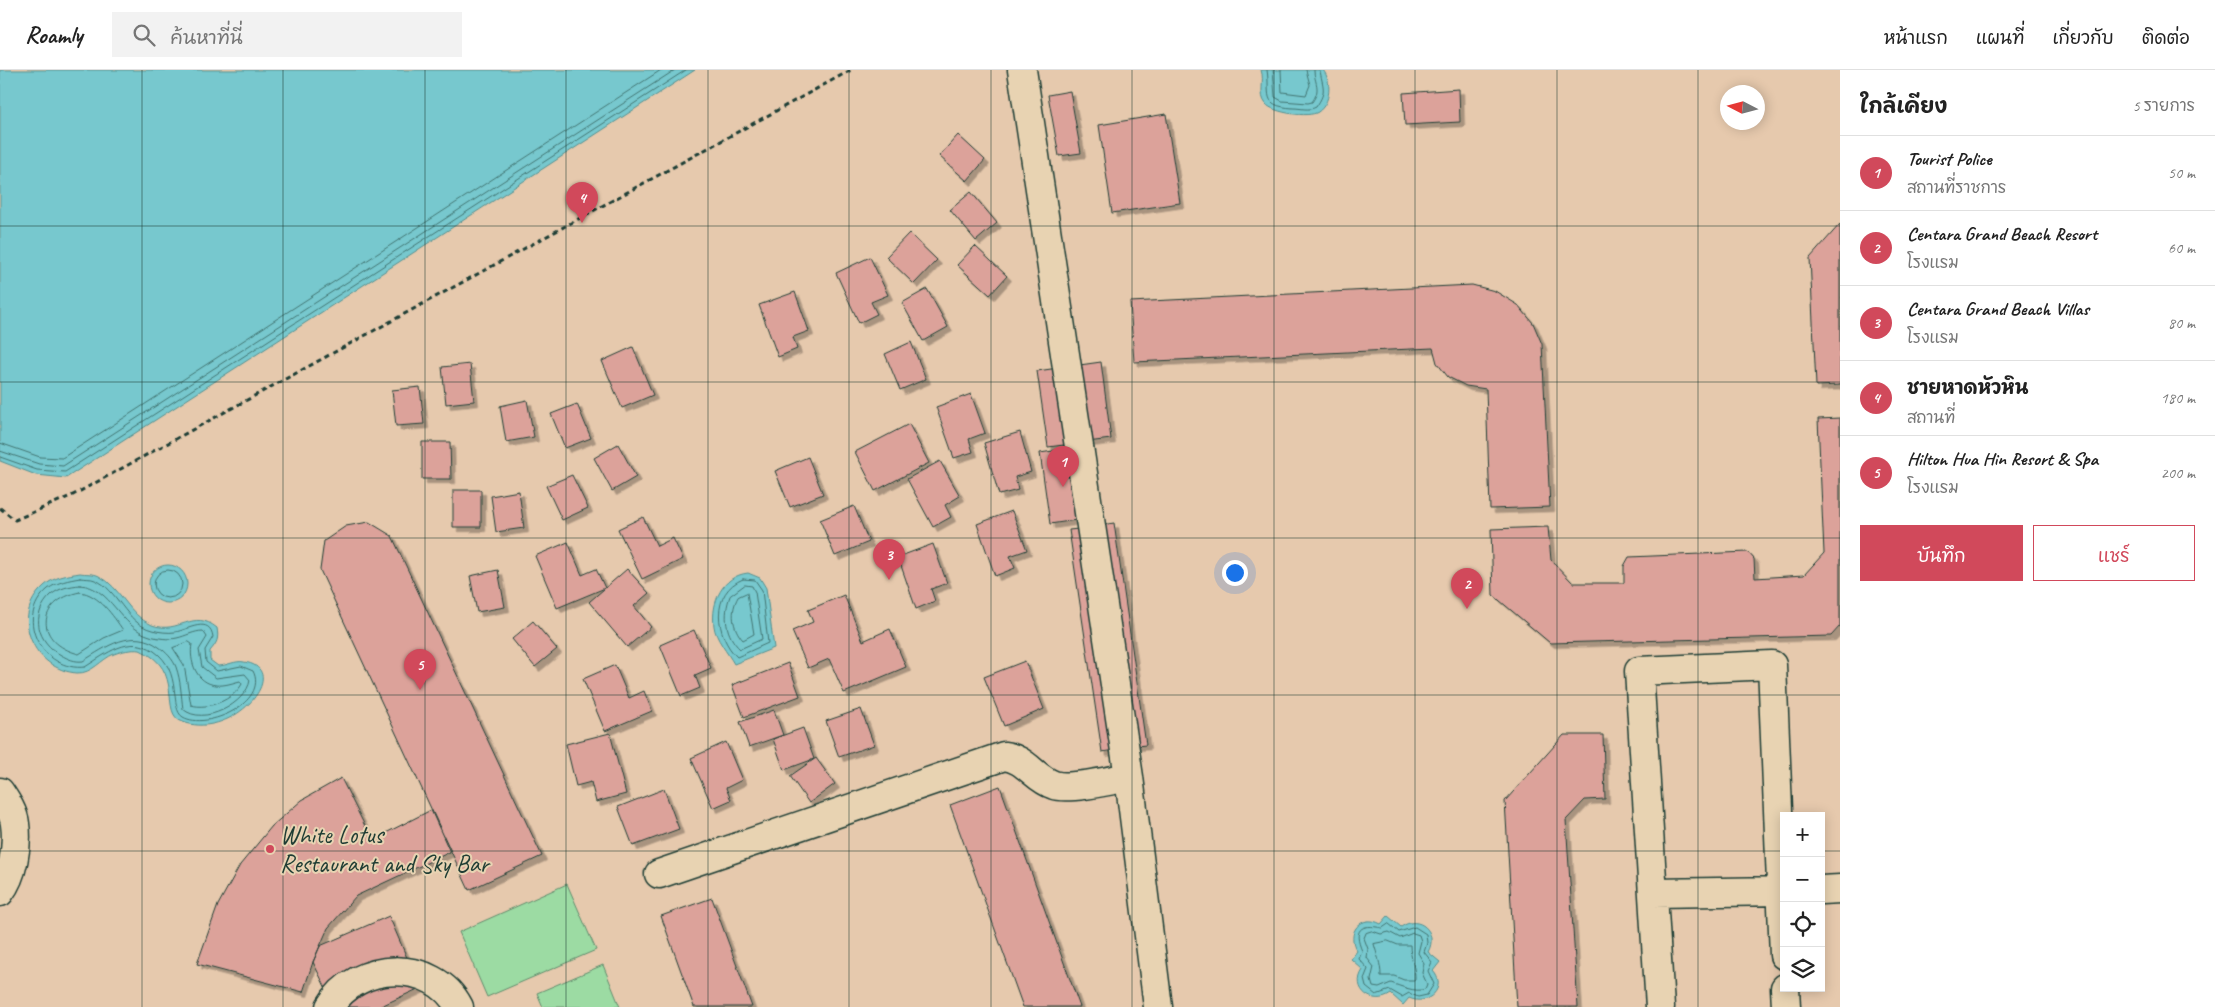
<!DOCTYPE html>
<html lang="th">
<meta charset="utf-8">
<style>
:root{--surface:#fff;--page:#f2f2f2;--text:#222;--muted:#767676;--line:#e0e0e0;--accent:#d1495b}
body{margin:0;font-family:Caveat,"Playpen Sans Thai",sans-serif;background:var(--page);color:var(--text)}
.controls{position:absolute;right:15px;bottom:15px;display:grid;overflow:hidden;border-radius:0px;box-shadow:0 2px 12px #0003}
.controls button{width:45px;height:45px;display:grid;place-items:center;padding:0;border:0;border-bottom:1px solid var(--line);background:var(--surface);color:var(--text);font:25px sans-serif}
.compass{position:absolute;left:1720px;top:15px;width:45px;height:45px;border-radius:50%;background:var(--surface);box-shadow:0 2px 12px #0003;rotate:276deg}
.you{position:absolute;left:1234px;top:502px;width:18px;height:18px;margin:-12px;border:4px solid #fff;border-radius:50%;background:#1a73e8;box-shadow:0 0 0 8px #1a73e833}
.badge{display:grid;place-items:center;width:32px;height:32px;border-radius:50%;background:var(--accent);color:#fff;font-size:16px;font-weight:700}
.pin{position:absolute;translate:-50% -41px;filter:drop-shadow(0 1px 2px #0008)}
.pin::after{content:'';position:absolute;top:26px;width:18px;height:15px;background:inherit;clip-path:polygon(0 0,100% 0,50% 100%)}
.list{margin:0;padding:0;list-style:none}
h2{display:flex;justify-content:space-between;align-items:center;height:65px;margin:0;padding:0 20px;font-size:21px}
h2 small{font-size:16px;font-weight:400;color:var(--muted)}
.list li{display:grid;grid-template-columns:32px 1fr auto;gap:15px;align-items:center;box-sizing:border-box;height:75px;padding:0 20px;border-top:1px solid var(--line)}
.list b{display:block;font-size:19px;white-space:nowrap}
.list p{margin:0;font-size:16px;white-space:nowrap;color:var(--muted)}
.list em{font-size:16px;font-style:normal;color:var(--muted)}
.actions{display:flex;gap:10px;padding:15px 20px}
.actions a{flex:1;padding:11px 0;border:1px solid var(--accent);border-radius:0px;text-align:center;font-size:18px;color:var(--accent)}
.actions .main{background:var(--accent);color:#fff}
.icon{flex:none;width:28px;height:28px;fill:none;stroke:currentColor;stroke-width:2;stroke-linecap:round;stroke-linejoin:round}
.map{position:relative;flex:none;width:1840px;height:937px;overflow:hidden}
header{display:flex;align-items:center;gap:30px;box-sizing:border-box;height:70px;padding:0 25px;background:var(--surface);border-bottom:1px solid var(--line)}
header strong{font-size:24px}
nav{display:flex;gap:28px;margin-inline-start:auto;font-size:18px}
.search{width:350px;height:45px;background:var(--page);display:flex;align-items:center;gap:12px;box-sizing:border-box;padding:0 18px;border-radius:0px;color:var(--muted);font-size:19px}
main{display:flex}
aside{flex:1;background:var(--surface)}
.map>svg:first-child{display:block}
.green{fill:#9cdba3;stroke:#5e8c6c}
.water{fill:#77c8ce;stroke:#549090}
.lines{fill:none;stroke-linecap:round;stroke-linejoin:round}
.shore{stroke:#427572;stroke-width:1}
.building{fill:#dca29a;stroke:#1f3d34;filter:url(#shadow)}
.minor-casing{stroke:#1f3d34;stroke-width:31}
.path{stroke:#1f3d34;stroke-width:3;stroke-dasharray:5 4;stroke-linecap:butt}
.minor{stroke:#e8d3b2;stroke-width:28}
.grid{fill:none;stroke:#1f3d34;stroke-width:1;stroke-opacity:0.55}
.poi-dot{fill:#d1495b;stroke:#e8d3b2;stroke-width:2}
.labels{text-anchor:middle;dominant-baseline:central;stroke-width:4;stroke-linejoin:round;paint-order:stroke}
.poi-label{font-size:25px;fill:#1f3d34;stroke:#e8d3b2;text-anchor:start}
</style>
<header>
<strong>Roamly</strong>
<div class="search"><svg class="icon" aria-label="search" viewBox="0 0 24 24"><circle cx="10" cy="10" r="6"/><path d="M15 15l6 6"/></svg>ค้นหาที่นี่</div>
<nav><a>หน้าแรก</a><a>แผนที่</a><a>เกี่ยวกับ</a><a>ติดต่อ</a></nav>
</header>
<main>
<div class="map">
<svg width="1840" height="937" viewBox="0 0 1840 937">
<defs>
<filter id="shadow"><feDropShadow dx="4.5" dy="4.5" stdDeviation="0" flood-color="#0004"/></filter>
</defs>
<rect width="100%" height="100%" fill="#e6c9ad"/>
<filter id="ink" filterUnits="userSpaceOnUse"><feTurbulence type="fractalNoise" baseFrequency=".02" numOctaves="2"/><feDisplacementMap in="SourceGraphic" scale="10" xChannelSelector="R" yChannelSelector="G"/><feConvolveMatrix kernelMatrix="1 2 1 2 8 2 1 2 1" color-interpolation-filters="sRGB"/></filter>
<g filter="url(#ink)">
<path class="green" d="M567,814l29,66 -109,47 -28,-65z
M603,895l17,42h-77l-6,-14z"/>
<path class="water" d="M0,0h695l-629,408 -30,-3 -36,-14z
M1261,0h62c9,11 8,33 -5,42 -9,6 -45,1 -52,-8 -8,-9 -1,-23 -5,-34z
M149 514a19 19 0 1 1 38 0a19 19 0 1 1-38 0Z
M80,503c5,1 14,0 19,3 22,11 29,39 53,49 27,10 41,-17 65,3 2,11 0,15 -7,23v9l8,6c8,0 18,-6 26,-4 49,7 -10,79 -61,60 -25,-8 3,-52 -43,-72 -9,-1 -18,1 -26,4 -13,5 -22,20 -37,19 -43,-3 -68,-56 -33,-87 9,-9 24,-11 36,-13z
M748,503l12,5 6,10 8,60 -40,16c-6,-11 -19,-26 -20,-38 -3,-24 8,-50 34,-53z
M1388,846l13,11c18,-13 38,5 27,25l12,10 -7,9c15,16 -5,36 -24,27l-6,7 -12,-11c-18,13 -41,-5 -28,-24l-12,-11 6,-8c-12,-18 4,-38 24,-27z"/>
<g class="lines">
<path class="shore" d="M1267,0c4,24 -7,36 26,38 8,0 16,3 23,-1 12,-17 6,-21 4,-37
M1273,0l2,27 7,4 26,2 4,-1c10,-14 2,-19 2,-32
M1281,0l1,22 24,3 4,-10 -4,-15
M0,373l40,14 22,1 599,-388
M0,381l39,13 24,2 612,-396
M0,387l37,13 28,2 621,-402
M154 514a14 14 0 1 1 28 0a14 14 0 1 1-28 0Z
M80,508c5,1 11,0 15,2 23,9 30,43 57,50 7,2 17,3 23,2 13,-2 35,-17 38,5l-8,13 1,12 11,9 24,-5 12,5c16,31 -46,60 -70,46 -14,-8 0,-46 -29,-66 -25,-17 -48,3 -69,16 -41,5 -73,-48 -37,-78 9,-7 21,-9 32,-11z
M743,509l12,1 7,10 6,53 -31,14c-22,-21 -27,-65 6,-78z
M80,515c32,2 39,42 70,51 7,2 19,4 27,2 9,-2 17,-7 26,-7l4,6 -8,13 3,17 14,11 29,-4 5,6c-3,23 -47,47 -67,29 -2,-14 -2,-28 -7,-42 -3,-8 -10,-15 -17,-20 -27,-20 -53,0 -76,14 -8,1 -15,-2 -22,-6 -24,-13 -31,-40 -10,-60 8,-7 19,-9 29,-10z
M745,515l7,1 3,6 7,47 -22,10c-15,-14 -17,-34 -10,-53z
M80,522c19,2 33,24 43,38l-19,8 -25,16c-44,-11 -44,-53 1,-62z
M747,523l7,41 -11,6c-11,-12 -13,-29 -5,-43z
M189,572l3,2c-3,17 4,39 24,41 8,1 16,-2 24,-4l2,3c-9,16 -34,26 -51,21l-7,-40 -11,-17z
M1389,854l10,8 16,-5 11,7 1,9 -3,9 8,10 -4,9 6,13 -7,11 -9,2 -9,-4 -7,4 -12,-7 -14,5 -10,-8 -2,-8 4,-10 -9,-10 3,-8c-9,-21 -2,-28 20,-23z
M1372,861l9,3 8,-2 11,6 13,-5 6,2 2,6 -3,12 6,10 -2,10 5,11 -2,5c-9,4 -25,-3 -34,-6l-12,5 -6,-1 -2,-7 3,-13 -7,-9 1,-9 -4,-11 2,-5z
M1388,871l10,4h12c0,13 6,23 5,35h-11l-10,-4h-13c0,-12 -4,-21 -7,-32z"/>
</g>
<path class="building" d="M1459,19l1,33 -55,3 -2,-32z
M1070,21l11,62 -22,3 -11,-61z
M1166,44l14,89 -68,10 -13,-88z
M958,65l27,25 -18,21 -28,-25z
M971,122l26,31 -21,18 -26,-31z
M1840,154v161l-24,1 -6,-128z
M909,163l28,27 -23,24 -28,-27z
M975,176l32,30 -17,19 -33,-30z
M870,187l18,38 -17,7 6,12 -18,9 -23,-50z
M1472,215l23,6 23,14 15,18 9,21 8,163 -60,2 -4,-120 -20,-3 -18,-9 -11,-14 -4,-15 -299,14 -4,-60z
M927,219l21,38 -25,14 -21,-38z
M795,222l14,39 -16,6 4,12 -19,8 -19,-52z
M911,272l15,37 -26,11 -15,-36z
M633,277l20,48 -31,13 -20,-47z
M1101,292l10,77 -63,8 -11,-76z
M470,294l4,37 -28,3 -4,-37z
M420,317l4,37 -28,2 -4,-36z
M971,324l14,39 -16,6 4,13 -19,6 -18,-51z
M527,330l7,37 -28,5 -6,-36z
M577,334l14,34 -26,10 -14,-34z
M1840,348v208l-9,10 -281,7 -57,-48 -2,-66 57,-2 3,33 22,23h51v-17l5,-9 119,-5 6,7 1,19 49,-3 20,-22 -6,-134z
M909,354l20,39 -54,28 -20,-39z
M1020,362l11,40 -16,5 3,13 -19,5 -15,-52z
M422,372h28l1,37h-29z
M618,374l18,33 -24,14 -18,-33z
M1073,378l10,71 -33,5 -10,-71z
M808,387l15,37 -33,13 -15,-36z
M940,391l20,35 -15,9 6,12 -18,10 -26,-48z
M572,405l16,33 -26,12 -16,-34z
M453,420h28v37h-28z
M519,421l5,37 -28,4 -5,-36z
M854,436l15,36 -34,14 -15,-36z
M1012,441l15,39 -17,6 5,12 -20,8 -18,-52z
M643,447l14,29 16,-8 10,21 -41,20 -24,-50z
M369,452l23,14 150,320 -73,34 -149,-320 4,-29 22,-15z
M1114,453l32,222 -19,2 -32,-221z
M1088,458l33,221 -19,3 -33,-222z
M568,472l14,33 14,-6 9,19 -48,20 -22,-52z
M933,474l14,39 -16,6 4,12 -19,8 -18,-52z
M627,499l22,24 -15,13 17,21 -24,20 -38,-45z
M498,500l7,37 -28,5 -7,-36z
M844,525l19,46 27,-12 16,38 -62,26 -15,-34 -21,9 -16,-37 21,-9 -5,-12z
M533,551l24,28 -22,18 -23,-28z
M694,560l17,38 -16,7 5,13 -19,8 -21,-51z
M1025,591l19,48 -40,17 -20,-49z
M788,593l12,33 -56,21 -12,-32z
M615,595l14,33 15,-7 8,20 -47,20 -22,-52z
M861,639l13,36 -35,12 -13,-36z
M774,640l9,25 -34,12 -9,-25z
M803,658l11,31 -30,11 -11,-31z
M610,663l16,61 -30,8 -5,-20 -15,4 -10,-42z
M1564,665h39l2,64 -20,1 -19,20 12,187h-61l-12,-206z
M726,672l16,38 -16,8 5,12 -18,8 -22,-50z
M816,688l19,26 -26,19 -19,-27z
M341,708l31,62 59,-30 19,42 -94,44 -28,32 -15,34 -10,30 -106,-28 21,-59 22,-40 32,-39 30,-26z
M1000,716l80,221h-57l-73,-202z
M664,719l15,40 -46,17 -15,-39z
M712,828l40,109h-58l-33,-91z
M389,846l31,72 -41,19h-44l-22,-45 7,-16z"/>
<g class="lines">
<defs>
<path id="minor" d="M1022,0l107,707 29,230
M0,722c6,9 14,21 15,32 3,22 -2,51 -15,68
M659,804l345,-118c21,2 31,23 50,29 14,5 59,-5 75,-8
M1821,820l19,-1
M1653,823l131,-2
M1785,918l1,19
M330,937c26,-46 104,-49 129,0
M1660,937l-21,-336 133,-6 12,290"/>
</defs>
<use href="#minor" class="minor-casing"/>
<path class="path" d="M0,438l15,12 58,-25 778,-425"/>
<use href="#minor" class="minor"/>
</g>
</g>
<path class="grid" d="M142,0v937M283,0v937M425,0v937M566,0v937M708,0v937M849,0v937M991,0v937M1132,0v937M1274,0v937M1415,0v937M1557,0v937M1698,0v937M0,156h1840M0,312h1840M0,468h1840M0,625h1840M0,781h1784M1821,781h19"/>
<circle class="poi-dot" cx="270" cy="779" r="5"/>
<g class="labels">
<g class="poi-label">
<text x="280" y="765">White Lotus<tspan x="280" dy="29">Restaurant and Sky Bar</tspan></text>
</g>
</g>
</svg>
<div class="controls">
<button>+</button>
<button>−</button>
<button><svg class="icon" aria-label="locate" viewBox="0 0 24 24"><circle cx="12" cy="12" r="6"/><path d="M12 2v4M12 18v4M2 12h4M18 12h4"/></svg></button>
<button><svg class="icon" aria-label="layers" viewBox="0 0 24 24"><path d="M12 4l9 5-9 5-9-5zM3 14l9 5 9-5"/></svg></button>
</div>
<svg class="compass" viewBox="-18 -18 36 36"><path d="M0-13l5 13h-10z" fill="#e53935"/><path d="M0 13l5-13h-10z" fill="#767676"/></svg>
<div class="you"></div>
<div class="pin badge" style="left:1063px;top:417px">1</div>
<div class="pin badge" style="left:1467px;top:539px">2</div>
<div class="pin badge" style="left:889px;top:510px">3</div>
<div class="pin badge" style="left:582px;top:153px">4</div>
<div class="pin badge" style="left:420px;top:620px">5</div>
</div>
<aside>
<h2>ใกล้เคียง<small>5 รายการ</small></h2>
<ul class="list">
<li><span class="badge">1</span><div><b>Tourist Police</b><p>สถานที่ราชการ</p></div><em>50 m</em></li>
<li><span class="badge">2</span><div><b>Centara Grand Beach Resort</b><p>โรงแรม</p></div><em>60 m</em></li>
<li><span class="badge">3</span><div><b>Centara Grand Beach Villas</b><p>โรงแรม</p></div><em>80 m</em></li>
<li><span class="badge">4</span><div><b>ชายหาดหัวหิน</b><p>สถานที่</p></div><em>180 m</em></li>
<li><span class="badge">5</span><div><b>Hilton Hua Hin Resort &amp; Spa</b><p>โรงแรม</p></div><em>200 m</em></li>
</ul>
<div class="actions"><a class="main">บันทึก</a><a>แชร์</a></div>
</aside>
</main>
